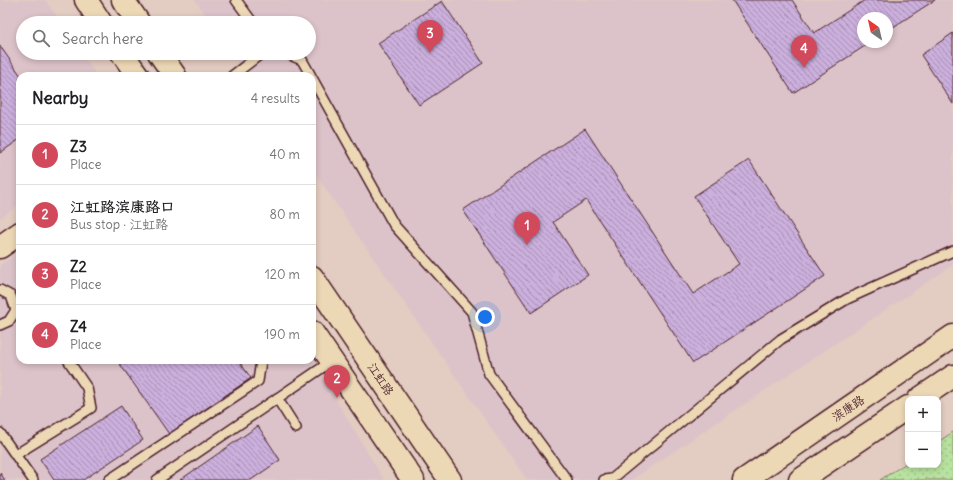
<!DOCTYPE html>
<meta charset="utf-8">
<style>
:root{--surface:#fff;--page:#f6f6f6;--text:#202124;--muted:#757577;--line:#e0e0e0;--accent:#d1495b}
body{margin:0;font-family:Delius,"LXGW WenKai TC",sans-serif;background:var(--page);color:var(--text)}
.controls{position:absolute;right:12px;bottom:12px;display:grid;overflow:hidden;border-radius:8px;box-shadow:0 2px 6px #0003}
.controls button{width:36px;height:36px;display:grid;place-items:center;padding:0;border:0;border-bottom:1px solid var(--line);background:var(--surface);color:var(--text);font:20px sans-serif}
.compass{position:absolute;left:857px;top:12px;width:36px;height:36px;border-radius:50%;background:var(--surface);box-shadow:0 2px 6px #0003;rotate:326deg}
.you{position:absolute;left:485px;top:317px;width:14px;height:14px;margin:-10px;border:3px solid #fff;border-radius:50%;background:#1a73e8;box-shadow:0 0 0 6px #1a73e833}
.badge{display:grid;place-items:center;width:26px;height:26px;border-radius:50%;background:var(--accent);color:#fff;font-size:13px;font-weight:700}
.pin{position:absolute;translate:-50% -33px;filter:drop-shadow(0 1px 2px #0008)}
.pin::after{content:'';position:absolute;top:21px;width:14px;height:12px;background:inherit;clip-path:polygon(0 0,100% 0,50% 100%)}
.list{margin:0;padding:0;list-style:none}
h2{display:flex;justify-content:space-between;align-items:center;height:52px;margin:0;padding:0 16px;font-size:17px}
h2 small{font-size:13px;font-weight:400;color:var(--muted)}
.list li{display:grid;grid-template-columns:26px 1fr auto;gap:12px;align-items:center;box-sizing:border-box;height:60px;padding:0 16px;border-top:1px solid var(--line)}
.list b{display:block;font-size:15px;white-space:nowrap}
.list p{margin:0;font-size:13px;white-space:nowrap;color:var(--muted)}
.list em{font-size:13px;font-style:normal;color:var(--muted)}
.icon{flex:none;width:22px;height:22px;fill:none;stroke:currentColor;stroke-width:2;stroke-linecap:round;stroke-linejoin:round}
.map{position:relative;flex:none;width:953px;height:480px;overflow:hidden}
.search{position:absolute;background:var(--surface);box-shadow:0 2px 6px #0003;left:16px;top:16px;width:300px;height:44px;display:flex;align-items:center;gap:10px;box-sizing:border-box;padding:0 14px;border-radius:22px;color:var(--muted);font-size:15px}
.panel{position:absolute;background:var(--surface);box-shadow:0 2px 6px #0003;left:16px;top:72px;width:300px;height:292px;border-radius:12px}
.map>svg:first-child{display:block}
.built{fill:#dcc3c9;fill-rule:evenodd}
.park{fill:url(#park-dots);stroke:#818065}
.building{fill:url(#building-back-hatch);stroke:#4a1f2b}
.lines{fill:none;stroke-linecap:round;stroke-linejoin:round}
.service-casing{stroke:#4a1f2b;stroke-width:12}
.tertiary-casing{stroke:#4a1f2b;stroke-width:25}
.secondary-casing{stroke:#4a1f2b;stroke-width:25}
.primary-casing{stroke:#4a1f2b;stroke-width:25}
.service{stroke:#edd8b6;stroke-width:9}
.tertiary{stroke:#edd8b6;stroke-width:22}
.secondary{stroke:#edd8b6;stroke-width:22}
.primary{stroke:#edd8b6;stroke-width:22}
.labels{text-anchor:middle;dominant-baseline:central;stroke-width:3.5;stroke-linejoin:round;paint-order:stroke}
.street-label{font-size:12px;fill:#4a1f2b;stroke:#edd8b6}
</style>
<div class="map">
<svg width="953" height="480" viewBox="0 0 953 480">
<defs>
<pattern id="park-dots" width="8" height="8" patternUnits="userSpaceOnUse"><rect width="8" height="8" fill="#b8e29f"/><path d="M2 2h.1M6 6h.1" fill="none" stroke="#a0c189" stroke-width="1.8" stroke-linecap="round"/></pattern>
<pattern id="building-back-hatch" width="6" height="6" patternUnits="userSpaceOnUse"><rect width="6" height="6" fill="#cbafdc"/><path d="M-1 5l2 2M0 0l6 6M5-1l2 2" fill="none" stroke="#a78eb3"/></pattern>
</defs>
<rect width="100%" height="100%" fill="#e3ccc1"/>
<filter id="ink" filterUnits="userSpaceOnUse"><feTurbulence type="fractalNoise" baseFrequency=".025" numOctaves="2"/><feDisplacementMap in="SourceGraphic" scale="8" xChannelSelector="R" yChannelSelector="G"/><feConvolveMatrix kernelMatrix="1 2 1 2 8 2 1 2 1" color-interpolation-filters="sRGB"/></filter>
<g filter="url(#ink)">
<path class="built" d="M0,0h45l16,23h-38v30h58l16,23h-77v128l-20,14z
M195,0h758v265l-322,215h-104l-215,-311v-93h-65l-16,-23h78v-30h-98zM863,18h24v24h-24z
M20,251v109h292l72,120h-384v-215z"/>
<path class="park" d="M953,432v48h-73l28,-18v3h30v-23z"/>
<path class="building" d="M732,0h60l22,33 51,-33h70l-48,31v-13h-24v24h8l-78,51z
M442,1l41,62 -64,42 -41,-62z
M953,33v71l-32,-49z
M0,46l21,30h-1v63l-20,14z
M585,129l108,165 46,-30 -45,-68 55,-36 76,116 -132,87 -107,-163 -33,22 35,53 -57,38 -68,-103z
M117,360h121l13,18 -82,56z
M121,406l22,34 -60,40h-29l-14,-21z
M258,426l22,34 -29,20h-71z
M0,473l5,7h-5z"/>
<g class="lines">
<defs>
<path id="service" d="M236,0l17,23
M285,53l17,7 9,16
M232,76l30,-23
M312,78l82,147 78,87 17,62 78,106
M0,290l11,6 5,14 -7,11 -9,4
M277,398l19,30
M0,433l33,47
M15,455l76,-47 -4,-20 -19,-28
M109,480l149,-99 3,-20 -1,-1
M157,480l175,-119
M604,480l8,-1 169,-140 66,-40 106,-48"/>
<path id="tertiary" d="M0,247l20,-14"/>
<path id="secondary" d="M86,0l15,23
M123,0l16,23
M122,53l16,23
M159,53l16,23
M312,277l138,203
M312,332l101,148"/>
<path id="primary" d="M919,399l34,-23
M744,480l209,-144
M800,480l108,-73"/>
</defs>
<use href="#service" class="service-casing"/>
<use href="#tertiary" class="tertiary-casing"/>
<use href="#secondary" class="secondary-casing"/>
<use href="#primary" class="primary-casing"/>
<use href="#service" class="service"/>
<use href="#tertiary" class="tertiary"/>
<use href="#secondary" class="secondary"/>
<use href="#primary" class="primary"/>
</g>
</g>
<g class="labels">
<g class="street-label">
<text transform="translate(381 379) rotate(56)">江虹路</text>
<text transform="translate(848 408) rotate(-34)">滨康路</text>
</g>
</g>
</svg>
<div class="controls">
<button>+</button>
<button>−</button>
</div>
<svg class="compass" viewBox="-18 -18 36 36"><path d="M0-13l5 13h-10z" fill="#e53935"/><path d="M0 13l5-13h-10z" fill="#757577"/></svg>
<div class="you"></div>
<div class="pin badge" style="left:527px;top:245px">1</div>
<div class="pin badge" style="left:337px;top:398px">2</div>
<div class="pin badge" style="left:430px;top:53px">3</div>
<div class="pin badge" style="left:804px;top:68px">4</div>
<div class="search"><svg class="icon" aria-label="search" viewBox="0 0 24 24"><circle cx="10" cy="10" r="6"/><path d="M15 15l6 6"/></svg>Search here</div>
<section class="panel">
<h2>Nearby<small>4 results</small></h2>
<ul class="list">
<li><span class="badge">1</span><div><b>Z3</b><p>Place</p></div><em>40 m</em></li>
<li><span class="badge">2</span><div><b>江虹路滨康路口</b><p>Bus stop · 江虹路</p></div><em>80 m</em></li>
<li><span class="badge">3</span><div><b>Z2</b><p>Place</p></div><em>120 m</em></li>
<li><span class="badge">4</span><div><b>Z4</b><p>Place</p></div><em>190 m</em></li>
</ul>
</section>
</div>
